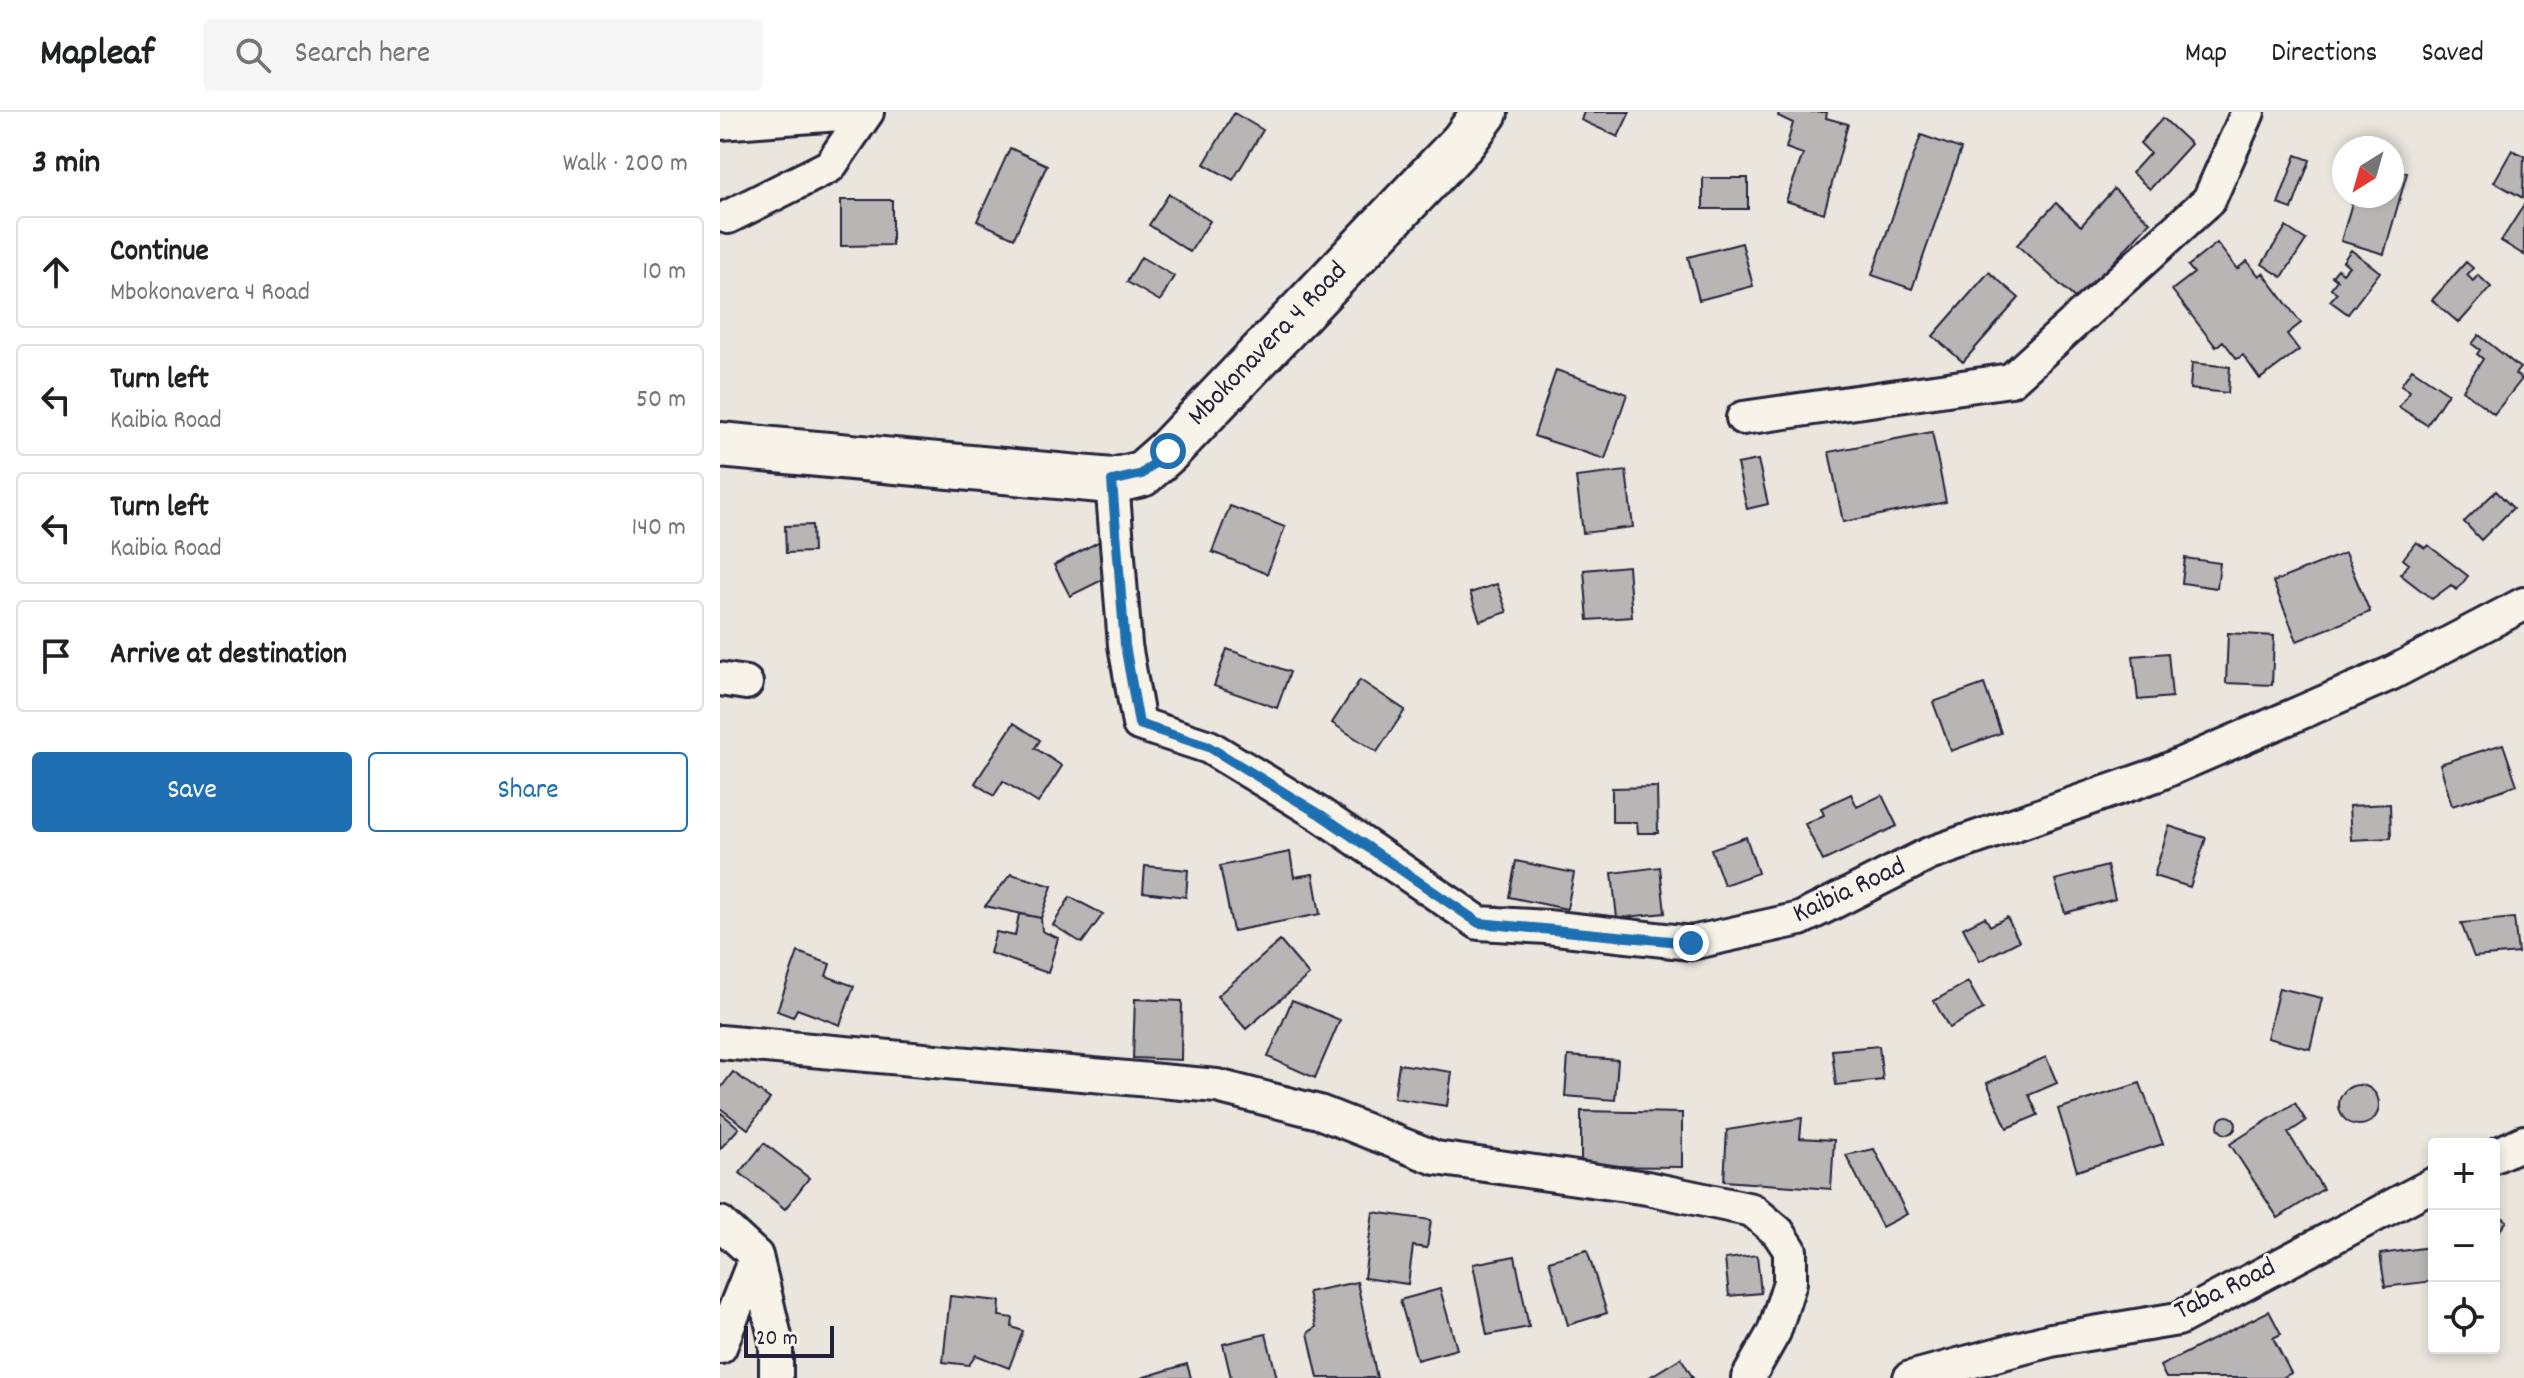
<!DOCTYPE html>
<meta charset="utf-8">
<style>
:root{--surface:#fff;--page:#f6f6f6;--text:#202124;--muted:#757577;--line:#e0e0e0;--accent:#1f6fb2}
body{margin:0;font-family:Dekko,sans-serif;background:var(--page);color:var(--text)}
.controls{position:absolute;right:24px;bottom:24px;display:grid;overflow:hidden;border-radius:8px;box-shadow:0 4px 12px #0003}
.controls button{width:72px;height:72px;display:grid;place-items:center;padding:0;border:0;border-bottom:2px solid var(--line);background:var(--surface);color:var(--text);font:40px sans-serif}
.compass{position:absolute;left:1612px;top:24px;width:72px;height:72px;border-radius:50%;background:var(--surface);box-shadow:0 4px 12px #0003;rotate:217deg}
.scale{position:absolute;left:24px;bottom:20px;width:90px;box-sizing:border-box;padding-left:8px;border:4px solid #22223b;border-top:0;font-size:22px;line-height:28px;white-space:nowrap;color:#22223b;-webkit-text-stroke:6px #f7f3e8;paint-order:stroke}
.stop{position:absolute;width:24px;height:24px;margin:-18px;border:6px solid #1f6fb2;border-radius:50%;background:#fff}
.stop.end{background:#1f6fb2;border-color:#fff;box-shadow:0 2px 8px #0008}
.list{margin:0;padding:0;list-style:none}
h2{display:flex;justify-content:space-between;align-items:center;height:104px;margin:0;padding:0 32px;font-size:34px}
h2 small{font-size:26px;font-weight:400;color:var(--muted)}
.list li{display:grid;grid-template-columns:52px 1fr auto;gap:24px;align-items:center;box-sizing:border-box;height:112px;margin:0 16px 16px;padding:0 16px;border:2px solid var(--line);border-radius:8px}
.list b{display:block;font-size:30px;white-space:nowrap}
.list p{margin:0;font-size:26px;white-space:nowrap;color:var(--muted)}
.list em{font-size:26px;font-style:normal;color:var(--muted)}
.actions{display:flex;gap:16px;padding:24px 32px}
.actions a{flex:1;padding:18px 0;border:2px solid var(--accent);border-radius:8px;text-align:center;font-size:28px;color:var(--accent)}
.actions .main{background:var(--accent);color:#fff}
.icon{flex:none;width:44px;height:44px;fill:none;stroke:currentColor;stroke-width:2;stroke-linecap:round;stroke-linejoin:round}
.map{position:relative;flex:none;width:1804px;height:1266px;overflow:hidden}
header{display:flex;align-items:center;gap:48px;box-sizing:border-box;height:112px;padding:0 40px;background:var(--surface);border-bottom:2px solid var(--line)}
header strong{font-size:38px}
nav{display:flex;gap:44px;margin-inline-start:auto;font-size:28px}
.search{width:560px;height:72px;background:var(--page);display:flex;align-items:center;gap:20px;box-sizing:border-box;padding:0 28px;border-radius:8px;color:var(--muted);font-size:30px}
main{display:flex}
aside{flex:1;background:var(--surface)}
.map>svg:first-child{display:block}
.building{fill:#b8b6b5;stroke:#22223b;stroke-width:2}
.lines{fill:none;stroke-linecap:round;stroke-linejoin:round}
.street-casing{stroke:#22223b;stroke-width:38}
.secondary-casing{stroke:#22223b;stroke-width:50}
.street{stroke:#f7f3e8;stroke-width:32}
.secondary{stroke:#f7f3e8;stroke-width:44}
.route{stroke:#1f6fb2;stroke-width:10}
.labels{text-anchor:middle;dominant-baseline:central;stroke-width:6;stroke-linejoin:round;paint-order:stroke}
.street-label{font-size:28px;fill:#22223b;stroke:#f7f3e8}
</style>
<header>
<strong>Mapleaf</strong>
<div class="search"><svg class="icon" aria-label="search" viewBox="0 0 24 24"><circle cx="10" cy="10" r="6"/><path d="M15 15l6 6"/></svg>Search here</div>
<nav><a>Map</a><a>Directions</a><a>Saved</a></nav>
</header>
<main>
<aside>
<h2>3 min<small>Walk · 200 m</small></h2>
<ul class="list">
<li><svg class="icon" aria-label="ahead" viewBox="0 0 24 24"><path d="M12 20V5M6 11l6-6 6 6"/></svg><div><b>Continue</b><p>Mbokonavera 4 Road</p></div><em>10 m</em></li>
<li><svg class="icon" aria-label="left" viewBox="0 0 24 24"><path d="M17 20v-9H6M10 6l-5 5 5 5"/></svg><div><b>Turn left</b><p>Kaibia Road</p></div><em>50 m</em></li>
<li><svg class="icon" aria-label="left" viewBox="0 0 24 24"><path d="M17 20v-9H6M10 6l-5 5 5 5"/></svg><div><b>Turn left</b><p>Kaibia Road</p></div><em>140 m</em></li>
<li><svg class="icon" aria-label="arrive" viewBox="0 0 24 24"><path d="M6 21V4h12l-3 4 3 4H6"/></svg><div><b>Arrive at destination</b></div></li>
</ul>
<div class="actions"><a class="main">Save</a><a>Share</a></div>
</aside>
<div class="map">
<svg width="1804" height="1266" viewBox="0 0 1804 1266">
<rect width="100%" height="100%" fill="#eae6de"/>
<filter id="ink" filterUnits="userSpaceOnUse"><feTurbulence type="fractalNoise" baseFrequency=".0125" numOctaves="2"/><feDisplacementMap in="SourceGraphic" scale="16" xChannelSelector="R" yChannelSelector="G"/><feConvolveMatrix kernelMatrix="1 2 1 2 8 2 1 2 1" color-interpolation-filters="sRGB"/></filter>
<g filter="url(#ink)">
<path class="building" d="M864,0h46l-12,25 -37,-17z
M1059,0h48l-1,6 22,6 -24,89 -38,-12 17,-47 -17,-6 7,-25 -15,-7z
M514,1l29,17 -30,50 -29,-16z
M1443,6l28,26 -41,45 -18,-16 18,-20 -10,-10z
M1201,23l40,14 -49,140 -40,-14z
M290,36l37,17 -33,73 -37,-17z
M1792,38l12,6 -1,42 -29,-16z
M1576,43l14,5 -18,49 -14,-5z
M1672,56l15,5 -23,81 -43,-13 13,-45h38z
M983,66h45v31h-45z
M1394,77l36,33 -72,79 -61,-56 39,-42 25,23z
M449,82l41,27 -20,31 -41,-27z
M121,88h51v45l-51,1z
M1804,93v50l-23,-14z
M1566,115l20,13 -24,37 -20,-13z
M1022,131l11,43 -54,14 -11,-43z
M1497,131l20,26 10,-8 12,15 4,-3 38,50 -14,11 12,16 -39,29 -17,-24 -6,4 -14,-18 -7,6 -44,-57 22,-17 -6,-7z
M1631,138l29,22 -32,42 -18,-13 7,-8 -6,-5 6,-8 -5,-4 6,-7 5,4 6,-7 -6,-5z
M421,145l33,19 -14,25 -33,-19z
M1746,150l7,6 -6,7 6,6 5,-6 13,12 -32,36 -27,-23z
M1269,160l30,26 -56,64 -30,-26z
M1759,223l41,33 -5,6 7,5 -28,35 -31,-24 20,-31 -6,-5 3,-4 -8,-6z
M1472,251l38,4 -2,26 -38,-4z
M1692,257l36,24 -21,32 -28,-18 11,-16 -9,-6z
M836,258l71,24 -22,65 -71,-23z
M1212,320l14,70 -103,20 -14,-70z
M1038,348l10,44 -21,5 -10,-45z
M906,359l7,56 -50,6 -7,-56z
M1776,379l17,17 -32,32 -17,-18z
M510,394l55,21 -18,47 -55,-22z
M92,413l1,27 -27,1 -1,-27z
M380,429l16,32 -46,23 -16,-31z
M1696,430l9,6 3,-3 40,31 -11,14 -6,-5 -19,14 -32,-25 9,-10 -6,-5z
M1625,441l25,59 -73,29 -24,-59z
M1465,446l35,5 -3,25 -35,-5z
M908,454l4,51 -44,3 -4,-50z
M777,472l10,28 -27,9 -10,-28z
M1508,521l46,3 -2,49 -46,-2z
M507,537l63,23 -13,36 -63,-22z
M1448,541l4,44 -34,3 -5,-44z
M640,568l45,30 -28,42 -45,-29z
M1264,572l17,49 -50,18 -18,-49z
M294,611l26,17 -5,8 27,18 -24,37 -35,-22 -9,15 -19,-13z
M1783,632l14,41 -65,21 -12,-42z
M937,675l1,46h-20l-1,-11h-25v-34z
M1131,682l6,13 25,-12 15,31 -74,35 -18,-37 19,-9 -3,-7z
M1670,692l1,34 -40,2 -2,-34z
M1449,714l37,12 -16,49 -36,-11z
M1026,725l12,36 -34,12 -13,-36z
M570,740l4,25 19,-3 7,40 -87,17 -13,-65z
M796,749l58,12 -7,36 -58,-12z
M425,754l43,4 -2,27 -43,-5z
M1387,754l8,33 -50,14 -10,-33z
M940,755l5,46 -48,5 -5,-45z
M291,762l41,12 -11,32 -56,-12z
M350,785l33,17 -21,29 -29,-18z
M299,802l22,4 1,13 16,7 -10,35 -58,-20 6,-21 19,4z
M1265,805l5,9 17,-9 12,24 -39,20 -17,-33z
M1794,806l4,35 -44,4 -13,-34z
M560,829l29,34 -63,54 -29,-33z
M78,840l32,12 -4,12 28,10 -14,39 -43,-16 -4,8 -16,-6z
M1248,870l15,27 -34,19 -15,-27z
M1559,876l43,10 -12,51 -43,-11z
M415,887l47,2 -1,59 -48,-2z
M572,888l48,20 -25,58 -47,-21z
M1159,934l4,34 -47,5 -4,-35z
M848,944l50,4 -3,40 -50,-4z
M1326,945l11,26 -28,12 9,20 -31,13 -20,-45z
M679,952l53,8 -5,34 -53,-8z
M13,960l37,27 -22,30 -28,-21v-19z
M1420,971l23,61 -86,27 -19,-62z
M1619 993a20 20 0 1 1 40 0a20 20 0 1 1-40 0Z
M1575,991l11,18 -18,12 35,56 -45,29 -48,-74z
M861,999l101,2v54l-101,-1z
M0,1000l19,16 -19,21z
M1498 1013a9 9 0 1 1 18 0a9 9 0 1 1-18 0Z
M1082,1006l-2,20 34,2 -3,49 -107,-8 3,-51z
M44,1031l45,35 -24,31 -45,-36z
M1154,1037l33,65 -25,13 -36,-72z
M1774,1099l13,10 -13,17z
M653,1100l58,8 -4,28 -14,-2 -5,38 -44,-6z
M1710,1135l4,34 -49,6 -5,-33z
M867,1138l20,63 -39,12 -19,-64z
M1037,1143l4,38 -32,3 -4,-37z
M795,1144l14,71 -42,8 -14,-71z
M637,1170l20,96h-59l-10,-45 8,-6 -8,-35z
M720,1177l17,60 -40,11 -17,-60z
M230,1184l50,5 -1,15 14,2 -1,9 11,4 -14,37 -33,-13 -7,10 -26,-3z
M1549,1199l12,23 -8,4 18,35 -9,5h-116l-6,-12z
M546,1222l11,44h-46l-8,-34z
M961,1246l12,20h-45z
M467,1252l4,14h-50z"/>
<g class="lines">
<defs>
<path id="street" d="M0,11l147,-11
M8,105l102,-51 37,-54
M1023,306l268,-38 198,-180 39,-88
M392,369l13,164 14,79 70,23 112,68 158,108 68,4 144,16 109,-24 129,-65 227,-79 236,-102 132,-69
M0,567l26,4
M0,930l497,44 102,26 117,46 211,30 105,22 26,22 12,18v32l-16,50 -26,46
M1774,1044l30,-14
M0,1111l36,33 20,85v37
M0,1235l36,-91
M1190,1266l141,-38 127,-21 256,-135"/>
<path id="secondary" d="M0,333l392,36 30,-7 26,-23 295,-309 22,-30"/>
</defs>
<use href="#street" class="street-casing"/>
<use href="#secondary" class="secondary-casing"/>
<use href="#street" class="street"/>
<use href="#secondary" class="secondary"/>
</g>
</g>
<g class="lines" filter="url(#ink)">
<path class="route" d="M448,339l-26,23 -30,7 13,164 14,79 70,23 112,68 158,108 212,20"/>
</g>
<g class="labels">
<g class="street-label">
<text transform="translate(549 233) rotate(-46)">Mbokonavera 4 Road</text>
<text transform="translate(1130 780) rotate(-25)">Kaibia Road</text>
<text transform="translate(1506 1179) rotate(-26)">Taba Road</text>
</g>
</g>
</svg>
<div class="controls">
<button>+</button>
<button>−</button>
<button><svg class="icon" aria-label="locate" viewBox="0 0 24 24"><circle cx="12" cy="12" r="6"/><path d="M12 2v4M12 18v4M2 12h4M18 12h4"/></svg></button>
</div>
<svg class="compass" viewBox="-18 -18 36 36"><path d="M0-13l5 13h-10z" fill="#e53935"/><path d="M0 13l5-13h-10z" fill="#757577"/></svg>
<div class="scale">20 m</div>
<div class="stop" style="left:448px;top:339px"></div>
<div class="stop end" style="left:971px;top:831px"></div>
</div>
</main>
